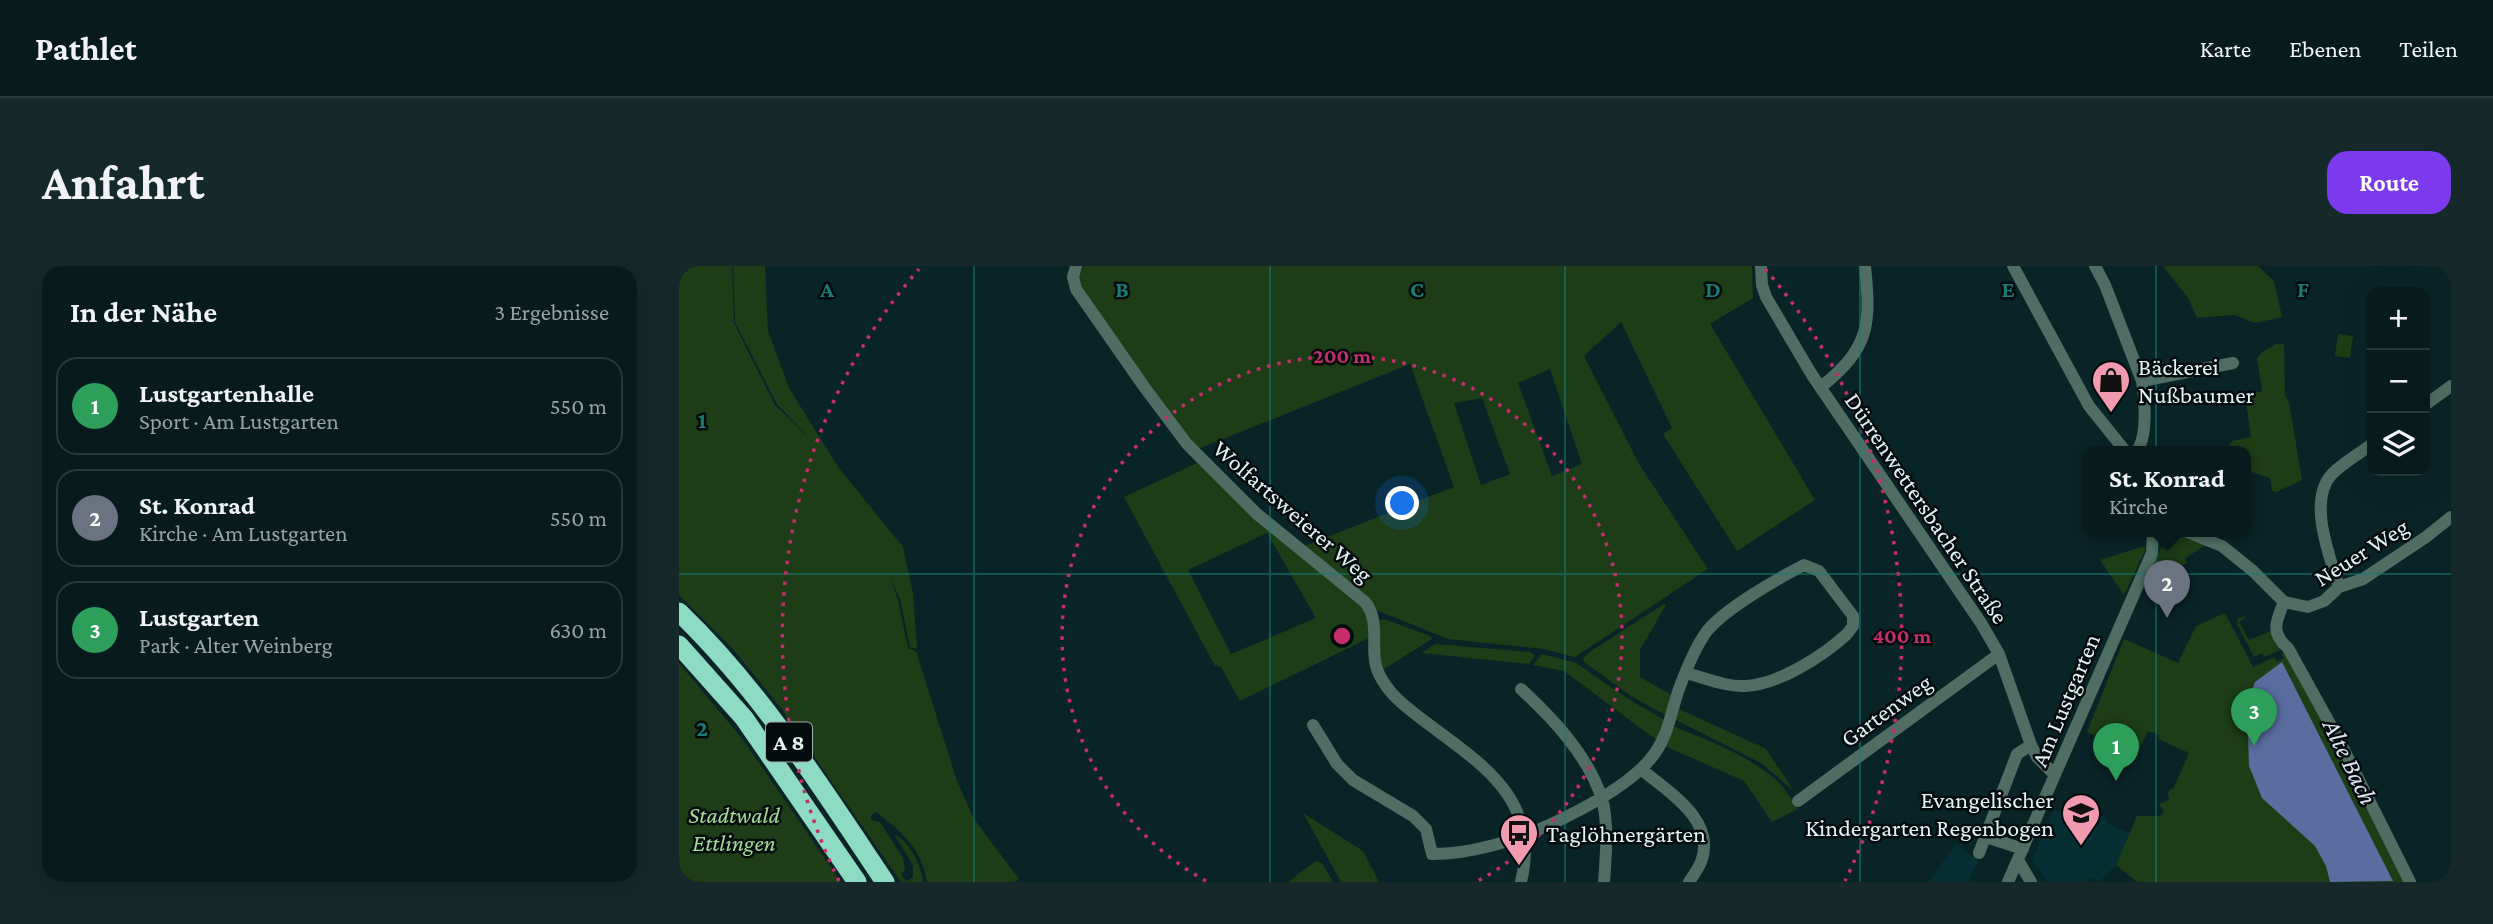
<!DOCTYPE html>
<html lang="de">
<meta charset="utf-8">
<style>
:root{--surface:#071b1d;--page:#15282a;--text:#f1f3f6;--muted:#98a1a4;--line:#28393b;--accent:#7c3aed}
body{margin:0;font-family:"Crimson Pro",serif;background:var(--page);color:var(--text)}
.controls{position:absolute;right:21px;top:21px;display:grid;overflow:hidden;border-radius:14px;box-shadow:0 7px 28px #0002}
.controls button{width:63px;height:63px;display:grid;place-items:center;padding:0;border:0;border-bottom:2px solid var(--line);background:var(--surface);color:var(--text);font:35px sans-serif}
.you{position:absolute;left:724px;top:238px;width:24px;height:24px;margin:-18px;border:5px solid #fff;border-radius:50%;background:#1a73e8;box-shadow:0 0 0 10px #1a73e833}
.badge{display:grid;place-items:center;width:46px;height:46px;border-radius:50%;background:var(--accent);color:#fff;font-size:23px;font-weight:700}
.pin{position:absolute;translate:-50% -58px;filter:drop-shadow(0 2px 4px #0008)}
.pin::after{content:'';position:absolute;top:37px;width:24px;height:21px;background:inherit;clip-path:polygon(0 0,100% 0,50% 100%)}
.popup{position:absolute;left:1404px;top:180px;width:168px;height:91px;box-sizing:border-box;display:grid;place-content:center;border-radius:14px;background:var(--surface);filter:drop-shadow(0 2px 5px #0005);font-size:23px;white-space:nowrap;color:var(--muted)}
.popup b{font-size:26px;color:var(--text)}
.popup::after{content:'';position:absolute;left:50%;top:100%;margin-left:-14px;border:14px solid transparent;border-top-color:var(--surface)}
.list{margin:0;padding:0;list-style:none}
h2{display:flex;justify-content:space-between;align-items:center;height:91px;margin:0;padding:0 28px;font-size:30px}
h2 small{font-size:23px;font-weight:400;color:var(--muted)}
.list li{display:grid;grid-template-columns:46px 1fr auto;gap:21px;align-items:center;box-sizing:border-box;height:98px;margin:0 14px 14px;padding:0 14px;border:2px solid var(--line);border-radius:21px}
.list b{display:block;font-size:26px;white-space:nowrap}
.list p{margin:0;font-size:23px;white-space:nowrap;color:var(--muted)}
.list em{font-size:23px;font-style:normal;color:var(--muted)}
.icon{flex:none;width:38px;height:38px;fill:none;stroke:currentColor;stroke-width:2;stroke-linecap:round;stroke-linejoin:round}
.map{position:relative;flex:none;width:1772px;height:616px;overflow:hidden;border-radius:21px}
header{display:flex;align-items:center;gap:42px;box-sizing:border-box;height:98px;padding:0 35px;background:var(--surface);border-bottom:2px solid var(--line)}
header strong{font-size:33px}
nav{display:flex;gap:38px;margin-inline-start:auto;font-size:24px}
.intro{display:flex;align-items:center;justify-content:space-between;box-sizing:border-box;height:168px;padding:0 42px}
h1{margin:0;font-size:49px}
.button{padding:18px 32px;border-radius:21px;background:var(--accent);color:#fff;font-size:24px;font-weight:700}
main{display:flex;gap:42px;padding:0 42px}
aside{flex:1;background:var(--surface);border-radius:21px;box-shadow:0 7px 28px #0002}
.map>svg:first-child{display:block}
.built{fill:#072f33}
.green{fill:#1c3d16;fill-rule:evenodd}
.water{fill:#5a6da0}
.lines{fill:none;stroke-linecap:round;stroke-linejoin:round}
.minor{stroke:#4f6d63;stroke-width:12}
.highway{stroke:#8ddbc3;stroke-width:19}
.grid{fill:none;stroke:#1a7c75;stroke-width:2;stroke-opacity:0.55}
.ring{fill:none;stroke:#c52e6a;stroke-width:3.5;stroke-dasharray:3.5 7}
.labels{text-anchor:middle;dominant-baseline:central;stroke-width:5;stroke-linejoin:round;paint-order:stroke}
.shield{fill:#030b0d;stroke:#a0adaf;stroke-width:2}
.shield-label{font-size:23px;font-weight:bold;fill:#e3f2f4}
.poi-label{font-size:24px;fill:#e3f2f4;stroke:#030b0d;text-anchor:start}
.street-label{font-size:24px;fill:#e3f2f4;stroke:#030b0d}
.park-label{font-size:24px;font-style:italic;fill:#a0dc96;stroke:#030b0d}
.water-label{font-size:26px;font-style:italic;fill:#dee4f4;stroke:#030b0d}
.grid-label{font-size:23px;text-anchor:middle;font-weight:bold;fill:#1a7c75;stroke:#030b0d;stroke-width:5;stroke-linejoin:round;paint-order:stroke}
.centre{fill:#c52e6a;stroke:#030b0d;stroke-width:3.5}
.ring-label{font-size:21px;text-anchor:middle;font-weight:bold;fill:#c52e6a;stroke:#030b0d;stroke-width:5;stroke-linejoin:round;paint-order:stroke}
</style>
<header>
<strong>Pathlet</strong>
<nav><a>Karte</a><a>Ebenen</a><a>Teilen</a></nav>
</header>
<div class="intro"><h1>Anfahrt</h1><a class="button">Route</a></div>
<main>
<aside>
<h2>In der Nähe<small>3 Ergebnisse</small></h2>
<ul class="list">
<li><span class="badge" style="background:#2e9e5b">1</span><div><b>Lustgartenhalle</b><p>Sport · Am Lustgarten</p></div><em>550 m</em></li>
<li><span class="badge" style="background:#6b7280">2</span><div><b>St. Konrad</b><p>Kirche · Am Lustgarten</p></div><em>550 m</em></li>
<li><span class="badge" style="background:#2e9e5b">3</span><div><b>Lustgarten</b><p>Park · Alter Weinberg</p></div><em>630 m</em></li>
</ul>
</aside>
<div class="map">
<svg width="1772" height="616" viewBox="0 0 1772 616">
<rect width="100%" height="100%" fill="#092427"/>
<path class="built" d="M1374,545h37l15,6 3,7 22,9 -14,32 -17,17 -6,-5 -7,5h-38l-16,-22z
M1276,578l24,16 -11,22h-39z"/>
<path class="green" d="M0,0h53l2,57 41,82 38,37 -36,-38 -42,-82 -2,-56h32l3,65 21,57 49,79 65,80 10,46 4,56 -7,-2 -10,-48 -10,-21 8,22 10,48 8,3 41,130 17,38 45,60 -5,3h-87c-5,-33 -26,-51 -51,-70l-5,3v5l9,2 23,36 2,11 -4,6 5,6 7,-3v-13l-19,-31c16,8 27,31 29,48h-22l-121,-175 -47,-58 -54,-54z
M404,0h669l1,32 -43,26 105,176 -78,51 -74,-117 9,-6 -51,-106 -37,34 55,108 69,105 -133,88 -31,-8 -96,-10 -72,-29 -74,-63 152,-60 -44,-123 -212,85 -38,-48 -82,-120 1,-8zM871,103l32,95 -30,12 -34,-93zM803,132l28,76 -29,11 -27,-82z
M1484,0h95l16,15 8,36 -27,6 -20,-8 -38,3 -9,-20z
M1659,68l15,2 -3,22 -15,-2z
M1597,78h8l1,51 4,7 13,78 -26,12 -4,-1 -2,-13 -18,-6 -6,3v-23h-21l7,-11 19,-4 -6,-42 17,-4 -5,-32 5,-7z
M518,197l163,142 6,9 5,23 -131,64 -19,-34 -6,-1 -91,-169zM588,267l49,85 -85,36 -43,-84z
M1489,269l15,2 23,8 -21,13 2,5 -35,21 -4,-5 16,-39z
M1466,280v5l-21,44 -24,-35z
M985,338l2,1 -26,45v27l35,20 -6,20 -38,-21 -47,-34 -1,-4 8,-7z
M1546,347l28,54 21,-10 3,5 7,-4 -3,-4 5,-3 118,231h-267l-21,-17 21,-49h24l3,-5 -5,-7 10,-4 -1,-8 6,-5 15,-34 -31,-14 1,-4 -11,-4 -11,23 -50,-22 37,-93 54,24 18,-37z
M1565,350l1,2 -6,4 10,18 24,-10 7,20 -16,7 -2,-4 -8,4 -17,-33 1,-5z
M705,353l46,17 2,3 -48,30 -3,-6 -3,-42z
M756,378l95,8 5,4 -6,8 -107,-11z
M863,388l34,9 51,35 39,23 -7,21 -95,-71 -31,-6z
M0,397l65,78 97,141h-162z
M1000,443l87,40 28,42 -33,-28 -87,-44z
M994,460c36,15 76,29 105,56 8,8 14,18 20,27l-26,13 -28,-41 -79,-35z
M624,547l60,38 16,31h-38z
M637,595l6,2 11,19h-45z"/>
<path class="water" d="M1603,396l111,219 -63,1 -4,-16 -11,-20 -53,-48 -13,-32 -2,-63 8,-21z"/>
<g class="lines">
<path class="minor" d="M397,0l-3,11 3,12 69,99 42,56 70,70 108,88c17,20 3,50 14,72 10,21 27,33 44,46 58,44 118,78 98,162
M1082,0l1,19 4,12 46,78 169,248 18,31 32,91 6,12 18,18
M1334,0l76,140 37,46
M1416,0l10,19 37,96c3,18 6,57 -6,71
M1463,115l91,-18
M1142,121c49,-39 50,-63 44,-121
M1746,139l26,-19
M1508,266l35,14 31,25 31,31 24,5 16,-6 15,-14 24,-8 63,-42 25,-20
M1660,321c-9,-30 -32,-86 -7,-113 11,-11 27,-20 40,-30
M1605,336c-8,19 -14,31 4,46l52,94 70,140
M842,423c32,30 65,64 80,107 8,23 5,61 3,86
M634,459l24,39 16,16 60,36 13,13 6,25c19,0 39,-3 58,-8 46,-11 138,-54 165,-93 14,-20 16,-42 24,-64 7,-19 16,-42 28,-58 19,-23 70,-52 97,-66l15,6 34,45v10l-6,8c-24,22 -69,51 -102,52 -19,1 -40,-8 -59,-13
M963,504c27,22 75,51 59,92 -3,7 -8,14 -12,20
M1119,535l201,-147
M1307,571l37,12
M1300,587l38,-99 14,-9
M1339,594l13,22
M1329,616l144,-329 1,-21"/>
<path class="highway" d="M0,346c82,79 143,176 206,270
M0,379l65,73 113,164"/>
</g>
<path class="grid" d="M295,0v616M591,0v616M886,0v616M1181,0v616M1477,0v616M0,308h1772"/>
<g class="ring">
<path d="M527 615A280 280 0 1 1 799 615"/>
<path d="M160 615A560 560 0 0 1 240 3M1086 3A560 560 0 0 1 1166 615"/>
</g>
<defs>
<symbol id="shop-pin" viewBox="-11 -11 22 30"><path d="M0 17L-7.5 6A9.5 9.5 0 1 1 7.5 6Z" fill="#f29aaf" stroke="#030b0d"/><path d="M-5-2.5h2.3a2.7 3.5 0 0 1 5.4 0H5L5.5 6h-11ZM-1.5-2.5h3a1.5 2.3 0 0 0-3 0Z" fill="#111"/></symbol>
<symbol id="school-pin" viewBox="-11 -11 22 30"><path d="M0 17L-7.5 6A9.5 9.5 0 1 1 7.5 6Z" fill="#f29aaf" stroke="#030b0d"/><path d="M0-5L7-2L0 1L-7-2ZM-4 1L0 2.5L4 1V4Q0 6-4 4Z" fill="#111"/></symbol>
<symbol id="bus-pin" viewBox="-11 -11 22 30"><path d="M0 17L-7.5 6A9.5 9.5 0 1 1 7.5 6Z" fill="#f29aaf" stroke="#030b0d"/><path d="M-5-6H5V4H4V6H2V4H-2V6H-4V4H-5ZM-3.5-4V0h7V-4ZM-3.5 1.2v1.5H-2V1.2ZM2 1.2v1.5H3.5V1.2Z" fill="#111"/></symbol>
</defs>
<g fill-rule="evenodd">
<use href="#shop-pin" x="1410" y="92" width="44" height="60"/>
<use href="#school-pin" x="1380" y="525" width="44" height="60"/>
<use href="#bus-pin" x="818" y="545" width="44" height="60"/>
</g>
<g class="labels">
<rect class="shield" x="87" y="456.5" width="46" height="39" rx="5"/>
<g class="shield-label">
<text x="110" y="476">A 8</text>
</g>
<g class="poi-label">
<text x="1459" y="100">Bäckerei<tspan x="1459" dy="28">Nußbaumer</tspan></text>
<text x="1375" y="533" text-anchor="end">Evangelischer<tspan x="1375" dy="28">Kindergarten Regenbogen</tspan></text>
<text x="867" y="567">Taglöhnergärten</text>
</g>
<g class="street-label">
<text transform="translate(1248 242) rotate(56)">Dürrenwettersbacher Straße</text>
<text transform="translate(614 245) rotate(41)">Wolfartsweierer Weg</text>
<text transform="translate(1682 286) rotate(-32)">Neuer Weg</text>
<text transform="translate(1386 434) rotate(-67)">Am Lustgarten</text>
<text transform="translate(1207 444) rotate(-36)">Gartenweg</text>
</g>
<g class="park-label">
<text x="55" y="548">Stadtwald<tspan x="55" dy="28">Ettlingen</tspan></text>
</g>
<g class="water-label">
<text transform="translate(1671 496) rotate(64)">Alte Bach</text>
</g>
</g>
<g class="grid-label">
<text x="148" y="31">A</text>
<text x="443" y="31">B</text>
<text x="738" y="31">C</text>
<text x="1034" y="31">D</text>
<text x="1329" y="31">E</text>
<text x="1624" y="31">F</text>
<text x="23" y="162">1</text>
<text x="23" y="470">2</text>
</g>
<circle cx="663" cy="370" r="10" class="centre"/>
<g class="ring-label">
<text x="663" y="97">200 m</text>
<text x="1223" y="377">400 m</text>
</g>
</svg>
<div class="controls">
<button>+</button>
<button>−</button>
<button><svg class="icon" aria-label="layers" viewBox="0 0 24 24"><path d="M12 4l9 5-9 5-9-5zM3 14l9 5 9-5"/></svg></button>
</div>
<div class="you"></div>
<div class="pin badge" style="left:1437px;top:515px;background:#2e9e5b">1</div>
<div class="pin badge" style="left:1488px;top:352px;background:#6b7280">2</div>
<div class="popup"><b>St. Konrad</b>Kirche</div>
<div class="pin badge" style="left:1575px;top:480px;background:#2e9e5b">3</div>
</div>
</main>
